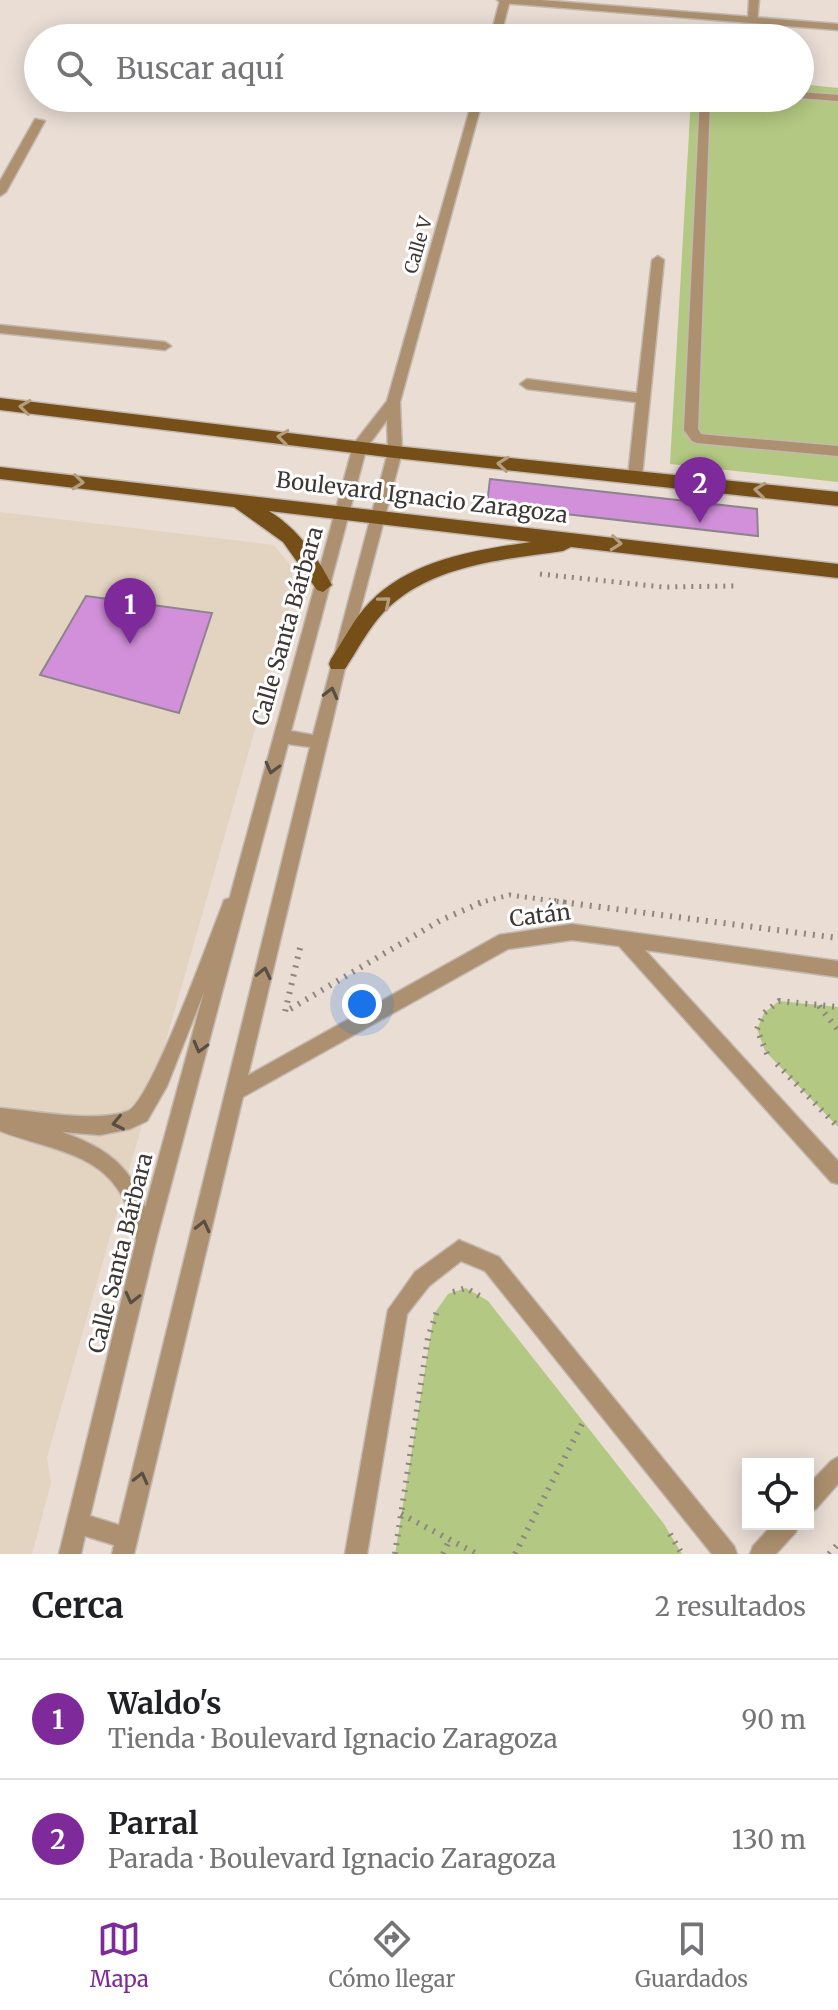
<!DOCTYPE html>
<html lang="es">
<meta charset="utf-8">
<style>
:root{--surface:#fff;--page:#f6f6f6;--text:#202124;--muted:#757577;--line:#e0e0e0;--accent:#7e2a9a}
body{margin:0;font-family:Merriweather,serif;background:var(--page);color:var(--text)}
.controls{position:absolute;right:24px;bottom:24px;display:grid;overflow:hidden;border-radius:0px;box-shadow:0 4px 20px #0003}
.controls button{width:72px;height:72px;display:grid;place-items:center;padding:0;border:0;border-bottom:2px solid var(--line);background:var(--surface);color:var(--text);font:40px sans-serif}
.you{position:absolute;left:362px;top:1004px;width:28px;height:28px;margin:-20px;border:6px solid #fff;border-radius:50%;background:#1a73e8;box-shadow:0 0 0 12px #1a73e833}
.badge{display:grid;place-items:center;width:52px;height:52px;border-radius:50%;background:var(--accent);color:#fff;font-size:26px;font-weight:700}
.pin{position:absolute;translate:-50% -66px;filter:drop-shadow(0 2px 4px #0008)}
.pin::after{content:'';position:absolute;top:42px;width:28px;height:24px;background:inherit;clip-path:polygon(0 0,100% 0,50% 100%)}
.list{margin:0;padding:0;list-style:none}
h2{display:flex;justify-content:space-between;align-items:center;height:104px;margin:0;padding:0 32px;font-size:34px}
h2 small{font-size:26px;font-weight:400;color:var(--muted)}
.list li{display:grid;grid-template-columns:52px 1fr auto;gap:24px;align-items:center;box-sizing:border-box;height:120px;padding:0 32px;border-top:2px solid var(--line)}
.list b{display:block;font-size:30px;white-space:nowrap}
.list p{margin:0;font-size:26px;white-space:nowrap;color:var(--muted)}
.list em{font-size:26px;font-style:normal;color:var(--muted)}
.icon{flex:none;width:44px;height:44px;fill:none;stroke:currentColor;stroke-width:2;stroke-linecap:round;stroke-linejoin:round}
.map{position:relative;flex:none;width:838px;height:1554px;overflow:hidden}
.search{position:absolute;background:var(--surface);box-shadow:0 4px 20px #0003;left:24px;right:24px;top:24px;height:88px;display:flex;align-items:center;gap:20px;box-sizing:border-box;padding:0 28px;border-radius:44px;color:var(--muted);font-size:30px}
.sheet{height:344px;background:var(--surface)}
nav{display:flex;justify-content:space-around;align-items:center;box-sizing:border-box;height:112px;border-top:2px solid var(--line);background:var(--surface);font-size:22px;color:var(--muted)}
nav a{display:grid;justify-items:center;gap:4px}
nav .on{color:var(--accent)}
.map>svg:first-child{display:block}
.commercial{fill:#e3d3c1}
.green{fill:#b3c883}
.building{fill:#d390da;stroke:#8d848e;stroke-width:2}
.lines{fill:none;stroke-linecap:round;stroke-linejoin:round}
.service-casing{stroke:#c3b9b1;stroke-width:3}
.minor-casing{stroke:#c3b9b1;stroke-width:3}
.tertiary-casing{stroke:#c3b9b1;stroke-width:3}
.primary-casing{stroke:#c3b9b1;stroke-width:3}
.path-far1{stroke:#8e8680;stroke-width:5;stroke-dasharray:2 6;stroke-linecap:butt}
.path{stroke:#8e8680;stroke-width:6;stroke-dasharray:2 7;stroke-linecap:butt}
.service{fill:#ac906f;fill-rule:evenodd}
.minor{fill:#ac906f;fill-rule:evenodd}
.tertiary{fill:#ac906f;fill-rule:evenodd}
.primary{fill:#764f18;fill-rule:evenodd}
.oneway{stroke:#b49e80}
.oneway2{stroke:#594e44}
.labels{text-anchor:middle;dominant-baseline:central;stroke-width:6;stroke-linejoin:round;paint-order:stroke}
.far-street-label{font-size:18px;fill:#3d3835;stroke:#fff}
.street-label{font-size:22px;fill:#3d3835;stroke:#fff}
</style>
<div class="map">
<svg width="838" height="1554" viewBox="0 0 838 1554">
<rect width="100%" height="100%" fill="#e9ddd4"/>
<path class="commercial" d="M0,512l274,33 17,21 3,27 -247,864 4,26 -19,71h-32z"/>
<path class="green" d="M800,84l38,4v394l-168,-18 21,-366h109z
M779,1001l59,6v120l-73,-76 -8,-22 7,-16z
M466,1288l22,13 176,223 18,30h-287l39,-240 14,-20z"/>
<path class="building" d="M490,479l267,30 1,27 -271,-31z
M86,596l126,17 -33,100 -139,-38z"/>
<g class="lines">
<defs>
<path id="service" d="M800,92l38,3v6l-39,-3z
M700,98h10l-12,331 3,5 8,1 129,11v10l-141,-13 -5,-2 -8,-11z
M35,119l10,2 -39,71 -6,4v-15z
M658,256l6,4 -22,216 -7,5 -7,-5 8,-74 -109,-13 -7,-5 7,-5 110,14 15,-133z
M0,325l165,17 6,4 -6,4 -165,-17z
M230,898l6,2 2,6 -71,180 -20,35 -17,8 -30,6 -38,-3c62,22 77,47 94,109l-3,7 -7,3 -7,-3c-6,-16 -8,-33 -15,-48 -23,-49 -80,-51 -124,-69v-23c34,3 98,15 128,3 23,-10 81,-173 94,-205l2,-6z"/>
<path id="minor" d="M500,0h10l-10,38h-10z
M749,0h10l-2,22 -9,-2z
M473,98h10l-83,304 2,50 -7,5 -7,-5 -1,-32 -22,30h-10v-8l32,-41z
M572,924l266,37v16l-193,-27 193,211v23l-7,-2 -212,-236 -47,-6 -64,9 -267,149 -6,3 -6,-3 -3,-6 3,-6 270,-151z
M459,1240l40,17 235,289 3,8h-25l-227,-283 -24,-10 -32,25 -22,28 -40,240h-22l43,-244 27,-38z
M838,1457v27l-22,25 -8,3v-27l23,-24z
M773,1524h26l-3,8 -20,22h-26l3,-8z"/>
<path id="tertiary" d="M497,0h43l298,24v6l-336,-27z
M360,441l7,5 -76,285 22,4 75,-283 7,-5 7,5 -56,212 -212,890h-22l2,-9 -29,-9 -4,18h-22l77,-313 217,-795zM288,744l22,3 -191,778 -29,-9 66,-275z"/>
<path id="primary" d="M0,398l395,48 443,46v14l-443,-48 -395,-48z
M0,467l838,97v14l-267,-31 -8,4c-62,9 -134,14 -180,62 -15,16 -26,38 -38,56h-14l-2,-5 2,-5c13,-19 23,-41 39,-57 41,-42 105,-52 161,-60l-262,-31c29,18 47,44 63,74l-9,7 -6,-2 -34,-48 -49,-35 -234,-28z"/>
</defs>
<use href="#service" class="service-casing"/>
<use href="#minor" class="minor-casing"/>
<use href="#tertiary" class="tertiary-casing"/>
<use href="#primary" class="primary-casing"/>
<path class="path-far1" d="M540,574l123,13 71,-1
M478,903l32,-8 59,8"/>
<path class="path" d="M554,901l284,37
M300,948l-15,64 156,-92 44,-19
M819,1006l19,24
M767,1054l-10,-25 7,-16 15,-12 59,6
M777,1064l61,63
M453,1292l13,-4 17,10
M401,1514l76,40
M670,1534l12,20
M395,1554l33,-216 10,-30
M443,1554l7,-15
M515,1554l68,-132
M829,1554l9,-10"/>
<use href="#service" class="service"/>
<use href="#minor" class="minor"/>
<use href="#tertiary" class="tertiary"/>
<use href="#primary" class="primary"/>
</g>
<defs><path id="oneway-chevron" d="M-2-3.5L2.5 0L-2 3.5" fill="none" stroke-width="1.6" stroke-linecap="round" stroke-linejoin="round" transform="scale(2)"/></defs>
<g class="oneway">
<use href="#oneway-chevron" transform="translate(25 407) rotate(-173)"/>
<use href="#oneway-chevron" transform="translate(283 437) rotate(-173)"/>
<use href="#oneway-chevron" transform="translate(503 464) rotate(-174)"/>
<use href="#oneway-chevron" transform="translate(78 482) rotate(6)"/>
<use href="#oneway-chevron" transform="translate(760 490) rotate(-174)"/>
<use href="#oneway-chevron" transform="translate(616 543) rotate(6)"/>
<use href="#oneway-chevron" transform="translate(385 602) rotate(-40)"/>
</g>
<g class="oneway2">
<use href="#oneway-chevron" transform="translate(331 693) rotate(-76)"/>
<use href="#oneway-chevron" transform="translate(272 768) rotate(105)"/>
<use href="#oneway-chevron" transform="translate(264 973) rotate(-77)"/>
<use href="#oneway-chevron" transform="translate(200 1047) rotate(105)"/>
<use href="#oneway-chevron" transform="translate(118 1123) rotate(168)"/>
<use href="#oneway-chevron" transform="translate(203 1226) rotate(-76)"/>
<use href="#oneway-chevron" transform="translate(132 1298) rotate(104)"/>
<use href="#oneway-chevron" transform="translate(141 1478) rotate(-76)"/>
</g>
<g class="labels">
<g class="far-street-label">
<text transform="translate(418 245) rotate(-74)">Calle V</text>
</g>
<g class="street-label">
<text transform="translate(422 497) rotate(7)">Boulevard Ignacio Zaragoza</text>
<text transform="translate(287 626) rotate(-74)">Calle Santa Bárbara</text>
<text transform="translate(540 915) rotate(-7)">Catán</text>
<text transform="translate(120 1253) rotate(-76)">Calle Santa Bárbara</text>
</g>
</g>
</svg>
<div class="controls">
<button><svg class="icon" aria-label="locate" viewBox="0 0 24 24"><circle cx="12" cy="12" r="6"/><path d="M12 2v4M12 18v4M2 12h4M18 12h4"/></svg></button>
</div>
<div class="you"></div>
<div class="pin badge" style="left:130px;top:644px">1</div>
<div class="pin badge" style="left:700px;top:523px">2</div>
<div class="search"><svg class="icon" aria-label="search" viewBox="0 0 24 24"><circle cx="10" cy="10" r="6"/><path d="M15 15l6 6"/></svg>Buscar aquí</div>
</div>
<section class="sheet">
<h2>Cerca<small>2 resultados</small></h2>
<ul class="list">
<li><span class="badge">1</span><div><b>Waldo's</b><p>Tienda · Boulevard Ignacio Zaragoza</p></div><em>90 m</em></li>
<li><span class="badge">2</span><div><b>Parral</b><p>Parada · Boulevard Ignacio Zaragoza</p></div><em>130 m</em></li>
</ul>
</section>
<nav>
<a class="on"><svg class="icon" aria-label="map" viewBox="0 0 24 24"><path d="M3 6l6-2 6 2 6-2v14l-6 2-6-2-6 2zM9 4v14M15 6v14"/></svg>Mapa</a>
<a><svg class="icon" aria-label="directions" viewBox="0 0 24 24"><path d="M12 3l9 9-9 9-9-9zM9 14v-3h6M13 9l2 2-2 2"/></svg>Cómo llegar</a>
<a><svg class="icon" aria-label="saved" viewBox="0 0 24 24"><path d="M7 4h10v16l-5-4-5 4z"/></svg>Guardados</a>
</nav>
